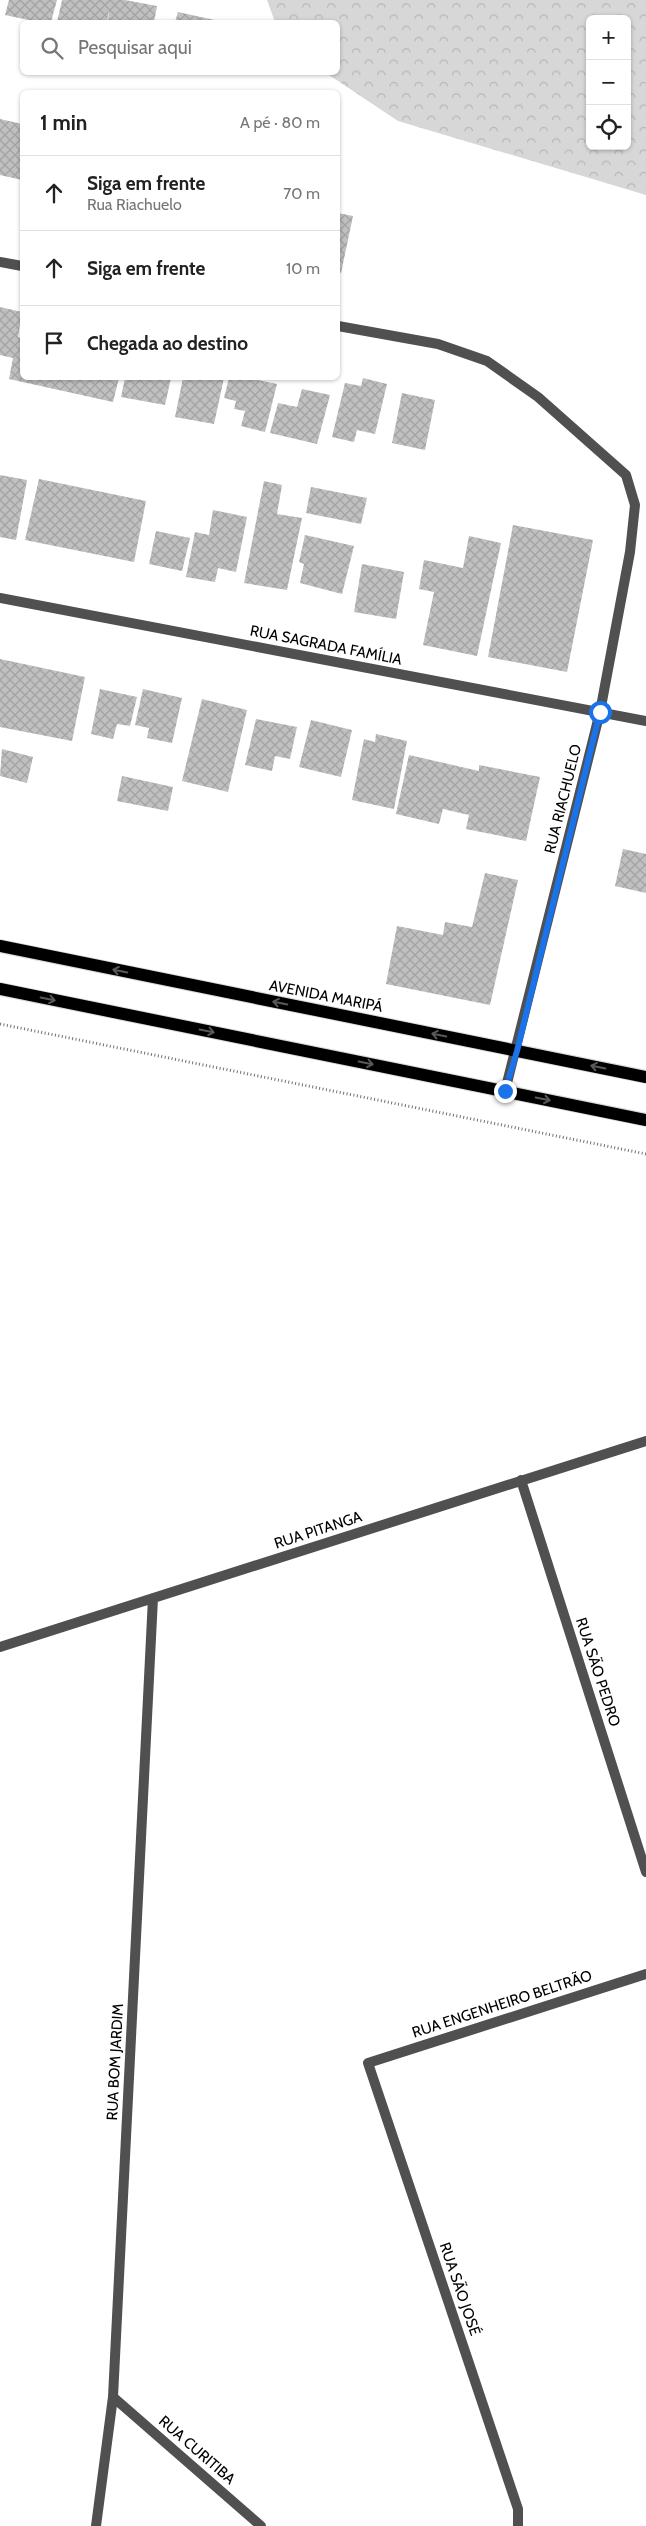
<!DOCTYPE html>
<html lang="pt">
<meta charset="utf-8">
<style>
:root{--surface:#fff;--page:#f2f2f2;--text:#222;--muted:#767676;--line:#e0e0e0}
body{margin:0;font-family:Cabin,sans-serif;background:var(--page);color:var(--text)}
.controls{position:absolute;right:15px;top:15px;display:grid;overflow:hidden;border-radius:8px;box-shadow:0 1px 4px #0004}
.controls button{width:45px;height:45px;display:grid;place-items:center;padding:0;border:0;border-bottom:1px solid var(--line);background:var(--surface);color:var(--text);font:25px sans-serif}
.stop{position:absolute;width:15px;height:15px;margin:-11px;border:4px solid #1a73e8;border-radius:50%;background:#fff}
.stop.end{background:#1a73e8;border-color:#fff;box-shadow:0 1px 5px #0008}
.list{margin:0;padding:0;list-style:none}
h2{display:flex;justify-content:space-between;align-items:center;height:65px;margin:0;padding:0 20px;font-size:21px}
h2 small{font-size:16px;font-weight:400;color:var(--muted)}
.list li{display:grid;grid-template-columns:32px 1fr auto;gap:15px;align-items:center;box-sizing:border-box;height:75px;padding:0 20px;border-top:1px solid var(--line)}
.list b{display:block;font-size:19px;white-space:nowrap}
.list p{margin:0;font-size:16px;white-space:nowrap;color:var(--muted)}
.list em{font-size:16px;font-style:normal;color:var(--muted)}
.icon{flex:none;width:28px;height:28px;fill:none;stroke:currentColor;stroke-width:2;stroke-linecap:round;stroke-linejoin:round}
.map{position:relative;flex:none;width:646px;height:2526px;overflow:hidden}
.search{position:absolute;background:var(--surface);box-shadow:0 1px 4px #0004;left:20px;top:20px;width:320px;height:55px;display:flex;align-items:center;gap:12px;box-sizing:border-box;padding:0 18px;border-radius:8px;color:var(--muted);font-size:19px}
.panel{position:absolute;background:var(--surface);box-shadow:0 1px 4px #0004;left:20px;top:90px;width:320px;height:290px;border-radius:8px}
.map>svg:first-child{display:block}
.forest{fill:url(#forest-crowns);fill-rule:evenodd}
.building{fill:url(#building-cross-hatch)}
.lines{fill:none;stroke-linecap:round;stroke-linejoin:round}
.primary-casing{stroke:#dbdbdb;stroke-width:14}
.path{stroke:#727272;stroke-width:3;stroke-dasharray:1 2.5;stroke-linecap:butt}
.street{stroke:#505050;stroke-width:10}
.primary{stroke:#000;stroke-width:12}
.oneway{stroke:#595959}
.route{stroke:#1a73e8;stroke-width:6}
.labels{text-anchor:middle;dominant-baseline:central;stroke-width:4;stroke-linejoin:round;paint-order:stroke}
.street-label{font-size:15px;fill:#000;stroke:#fff}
</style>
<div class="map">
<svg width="646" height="2526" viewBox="0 0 646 2526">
<defs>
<pattern id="forest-crowns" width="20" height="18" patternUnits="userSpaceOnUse" patternTransform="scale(1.25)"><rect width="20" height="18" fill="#d7d7d7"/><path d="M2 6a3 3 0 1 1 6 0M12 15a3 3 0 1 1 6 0" fill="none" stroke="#b7b7b7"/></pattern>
<pattern id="building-cross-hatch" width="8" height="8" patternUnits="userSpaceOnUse" patternTransform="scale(1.25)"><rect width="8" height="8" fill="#c0c0c0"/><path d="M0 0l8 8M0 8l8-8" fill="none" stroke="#a3a3a3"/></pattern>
</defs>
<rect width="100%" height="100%" fill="#fff"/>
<path class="forest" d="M267,0h379v195l-248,-74 -72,-48 12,-1v-50h-63zM590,19h37v127h-37z"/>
<path class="building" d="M9,0h48l-6,22h-13l-33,-7z
M62,0h63l32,6 -3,16h-46l1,-12 -2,12h-50z
M178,12l41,9v1h-44z
M0,119l22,5v56l-22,-5z
M338,213l15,3 -12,57 -3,-1z
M0,307l22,5 -4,25 4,1v40h97l-6,24 -104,-23 4,-21 -13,-3z
M125,378h46l-6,27 -44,-8z
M183,378h41l-10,46 -39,-7z
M229,378h19l29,6 -12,48 -24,-6 4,-15 -11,-2 2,-8 -12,-3z
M363,378l24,6 -12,50 -18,-4 -3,12 -22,-5 13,-54 16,3z
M302,389l28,6 -13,49 -47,-11 8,-30 19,4z
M402,393l33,7 -10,50 -33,-7z
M0,475l27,5 -11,60 -16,-3z
M39,479l107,22 -12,61 -109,-22z
M264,481l18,4 -5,29 25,4 -15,72 -43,-7z
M311,487l56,11 -6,26 -55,-11z
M213,510l34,7 -11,55 -18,-4 -3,14 -29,-5 9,-45 14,3z
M513,525l80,15 -26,132 -79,-15z
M156,531l34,7 -8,33 -33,-7z
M305,535l49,11 -12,48 -42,-11 4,-19 -5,-2z
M469,536l32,7 -24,113 -54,-11 11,-53 -15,-3 5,-29 39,8z
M362,564l42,8 -8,47 -42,-7z
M0,659l85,18 -13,64 -72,-14z
M100,689l37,8 -7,29 -13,-2 -4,15 -22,-5z
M143,689l39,9 -10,45 -25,-5 2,-10 -14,-3z
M202,699l45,11 -19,82 -46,-11z
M256,719l41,8 -7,32 -15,-3 -3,15 -27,-6z
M311,720l41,10 -11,47 -42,-10z
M376,734l31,7 -13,68 -42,-9 12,-61 11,3z
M2,749l31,8 -6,26 -27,-7z
M409,755l70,16v-6l61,12 -14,64 -60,-12 3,-14 -26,-6 -4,15 -43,-10z
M122,776l51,11 -5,24 -51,-10z
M623,849l23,5v39l-31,-7z
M485,873l33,7 -28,125 -104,-21 11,-58 46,9 2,-13 27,5z"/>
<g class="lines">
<defs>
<path id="primary" d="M0,946l646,131
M0,989l646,131"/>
</defs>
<use href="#primary" class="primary-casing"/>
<path class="path" d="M0,1024l646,130"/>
<path class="street" d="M0,262l22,4
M338,326l100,18 49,17 51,36 88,78 9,30 -5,47 -30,160 -95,379
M0,598l646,123
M521,1480l125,392
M0,1647l646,-206
M113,2397l148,129
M96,2526l17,-129 40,-799
M518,2526v-17l-150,-446 278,-89"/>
<use href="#primary" class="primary"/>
</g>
<defs><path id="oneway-shaft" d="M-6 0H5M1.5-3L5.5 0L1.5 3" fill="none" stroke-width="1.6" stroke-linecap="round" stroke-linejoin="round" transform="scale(1.25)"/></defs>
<g class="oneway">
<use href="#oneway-shaft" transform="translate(120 971) rotate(-169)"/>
<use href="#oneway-shaft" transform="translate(48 999) rotate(11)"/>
<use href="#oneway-shaft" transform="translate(280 1003) rotate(-169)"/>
<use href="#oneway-shaft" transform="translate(207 1031) rotate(11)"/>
<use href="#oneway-shaft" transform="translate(439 1035) rotate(-169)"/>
<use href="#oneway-shaft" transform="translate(366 1063) rotate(11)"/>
<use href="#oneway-shaft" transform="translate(598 1067) rotate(-168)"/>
<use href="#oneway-shaft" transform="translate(543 1099) rotate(12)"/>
</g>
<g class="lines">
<path class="route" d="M505,1091l12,-40 83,-339"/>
</g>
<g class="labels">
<g class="street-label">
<text transform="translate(326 645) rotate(11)">RUA SAGRADA FAMÍLIA</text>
<text transform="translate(563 799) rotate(-76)">RUA RIACHUELO</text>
<text transform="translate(326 996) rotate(11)">AVENIDA MARIPÁ</text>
<text transform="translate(318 1530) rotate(-18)">RUA PITANGA</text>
<text transform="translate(598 1672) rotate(72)">RUA SÃO PEDRO</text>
<text transform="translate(502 2004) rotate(-18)">RUA ENGENHEIRO BELTRÃO</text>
<text transform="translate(115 2062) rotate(-87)">RUA BOM JARDIM</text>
<text transform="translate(460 2289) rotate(71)">RUA SÃO JOSÉ</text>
<text transform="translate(197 2450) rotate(41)">RUA CURITIBA</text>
</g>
</g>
</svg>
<div class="controls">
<button>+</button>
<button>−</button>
<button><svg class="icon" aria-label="locate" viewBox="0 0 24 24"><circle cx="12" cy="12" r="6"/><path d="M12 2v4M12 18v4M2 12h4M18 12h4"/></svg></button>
</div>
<div class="stop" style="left:600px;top:712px"></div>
<div class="stop end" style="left:505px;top:1091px"></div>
<div class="search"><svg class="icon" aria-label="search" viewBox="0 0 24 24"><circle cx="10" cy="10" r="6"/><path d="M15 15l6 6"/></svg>Pesquisar aqui</div>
<section class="panel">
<h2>1 min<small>A pé · 80 m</small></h2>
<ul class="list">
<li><svg class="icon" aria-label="ahead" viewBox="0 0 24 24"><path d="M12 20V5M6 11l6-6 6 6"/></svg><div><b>Siga em frente</b><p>Rua Riachuelo</p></div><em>70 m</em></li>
<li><svg class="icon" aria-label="ahead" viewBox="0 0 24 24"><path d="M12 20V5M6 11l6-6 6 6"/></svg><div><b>Siga em frente</b></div><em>10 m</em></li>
<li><svg class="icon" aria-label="arrive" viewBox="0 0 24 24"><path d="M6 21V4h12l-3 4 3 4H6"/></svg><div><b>Chegada ao destino</b></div></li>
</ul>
</section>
</div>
